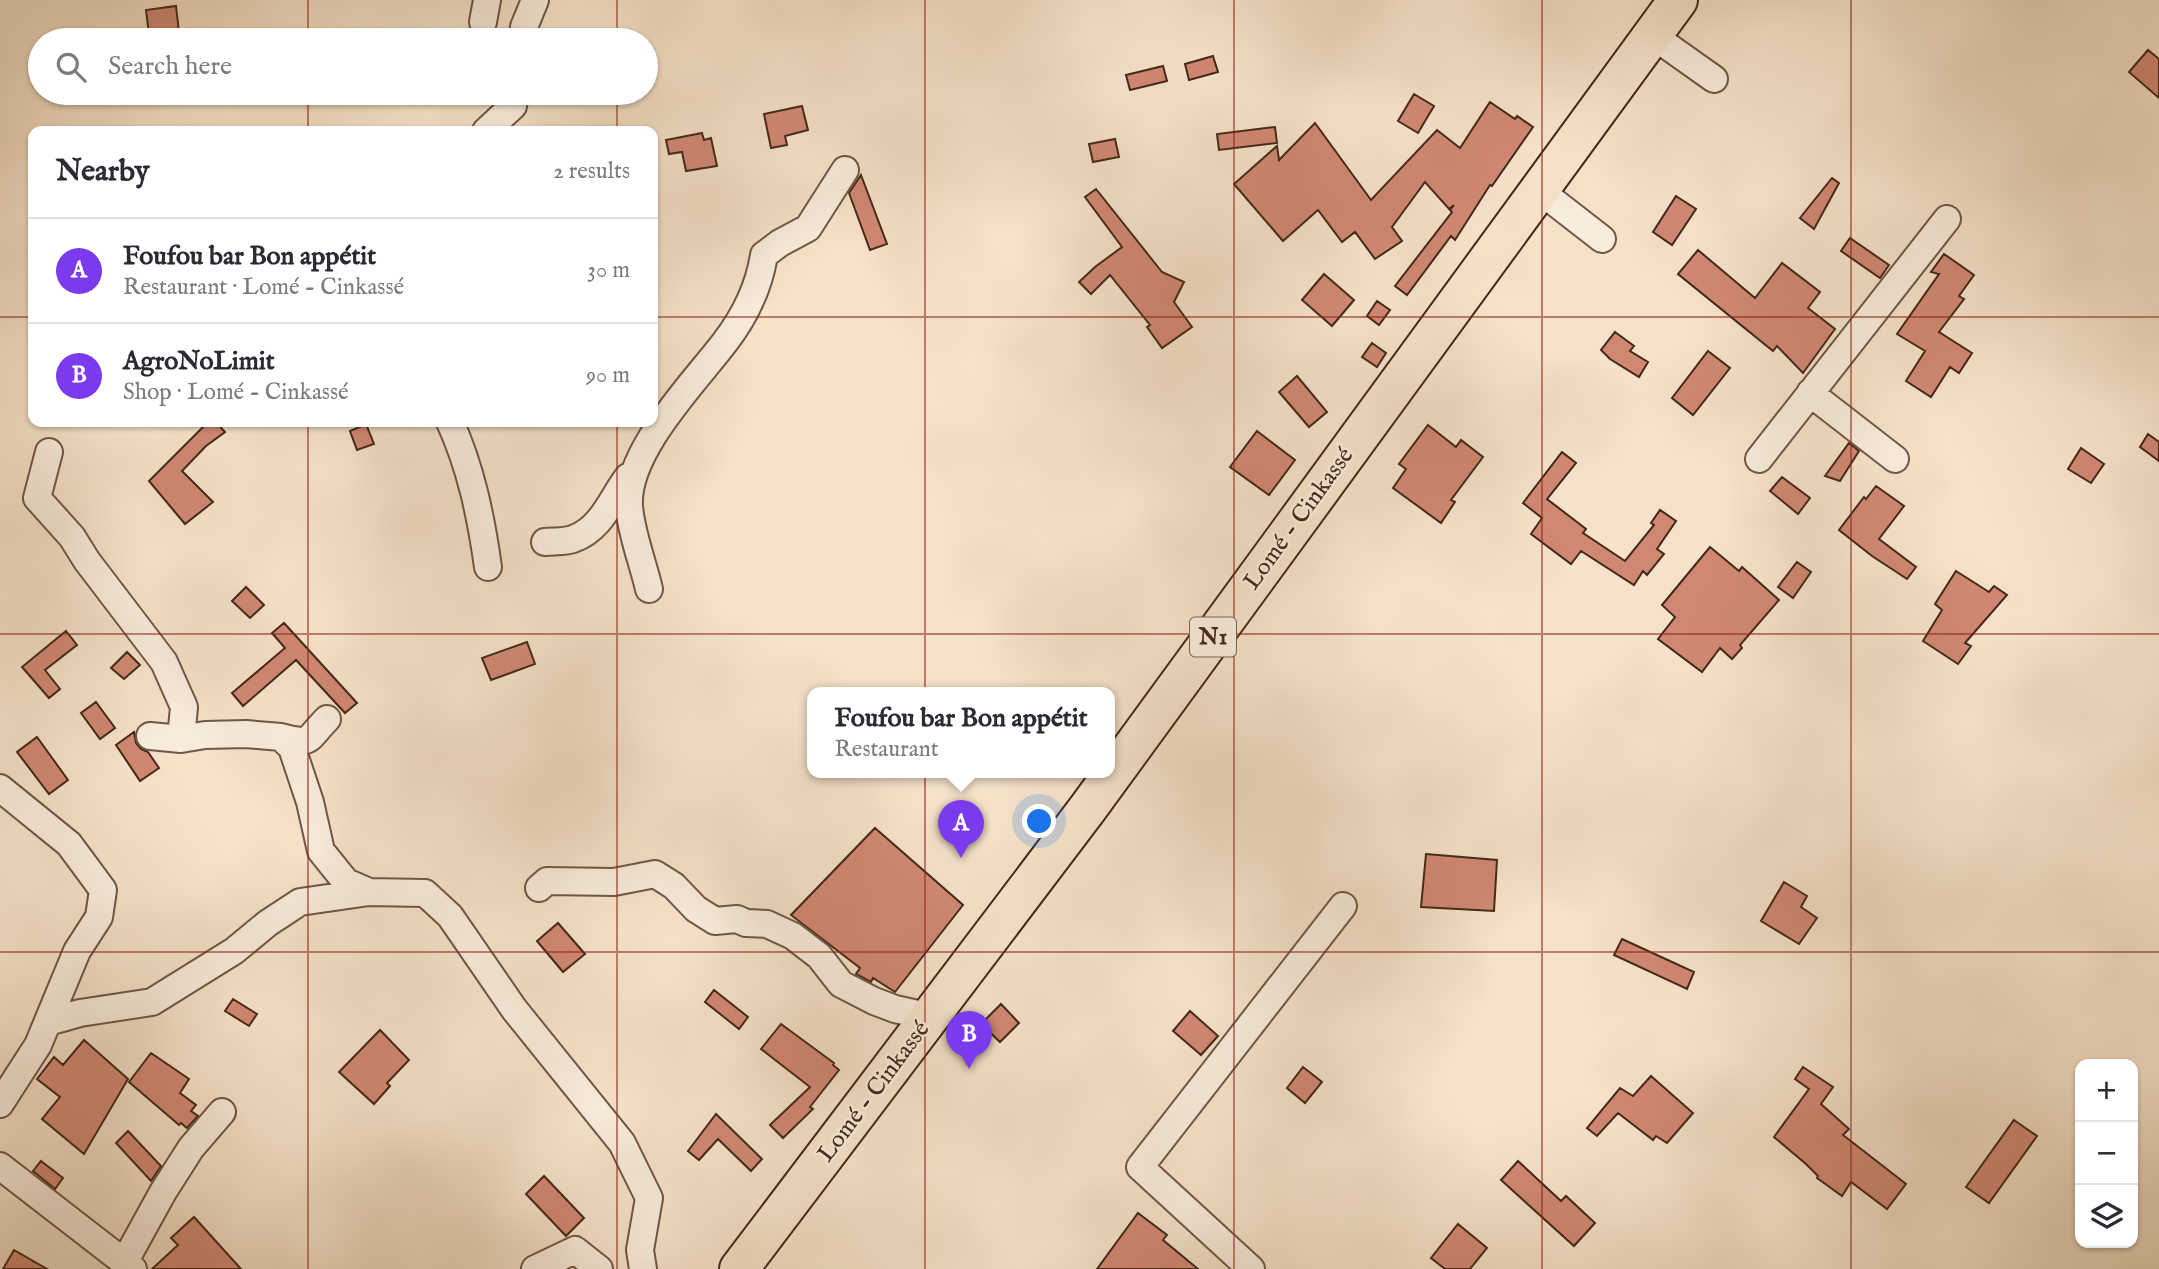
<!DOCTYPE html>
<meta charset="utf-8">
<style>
:root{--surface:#fff;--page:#f7f7f7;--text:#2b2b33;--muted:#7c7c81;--line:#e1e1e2;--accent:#7c3aed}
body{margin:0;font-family:"IM FELL English",serif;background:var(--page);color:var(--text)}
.controls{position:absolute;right:21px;bottom:21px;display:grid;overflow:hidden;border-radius:14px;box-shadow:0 2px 5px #0004}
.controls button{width:63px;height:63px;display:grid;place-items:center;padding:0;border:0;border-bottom:2px solid var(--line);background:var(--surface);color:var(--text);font:35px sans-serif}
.you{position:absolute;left:1040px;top:822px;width:24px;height:24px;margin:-18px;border:5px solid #fff;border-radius:50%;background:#1a73e8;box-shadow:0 0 0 10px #1a73e833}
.badge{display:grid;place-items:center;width:46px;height:46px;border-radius:50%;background:var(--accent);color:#fff;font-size:23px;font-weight:700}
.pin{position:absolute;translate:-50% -58px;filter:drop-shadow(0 2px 4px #0008)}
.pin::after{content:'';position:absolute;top:37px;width:24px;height:21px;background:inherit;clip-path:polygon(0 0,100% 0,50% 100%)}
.popup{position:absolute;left:807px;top:687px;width:308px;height:91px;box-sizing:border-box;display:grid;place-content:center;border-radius:14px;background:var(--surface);filter:drop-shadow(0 2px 5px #0005);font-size:23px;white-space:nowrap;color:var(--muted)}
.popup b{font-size:26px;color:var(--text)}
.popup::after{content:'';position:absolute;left:50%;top:100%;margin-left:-14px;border:14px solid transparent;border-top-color:var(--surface)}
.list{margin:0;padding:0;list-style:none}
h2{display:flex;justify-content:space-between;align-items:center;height:91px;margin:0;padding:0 28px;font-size:30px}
h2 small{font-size:23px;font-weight:400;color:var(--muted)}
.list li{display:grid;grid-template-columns:46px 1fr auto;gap:21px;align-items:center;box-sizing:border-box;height:105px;padding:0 28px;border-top:2px solid var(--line)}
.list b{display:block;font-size:26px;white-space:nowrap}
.list p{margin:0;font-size:23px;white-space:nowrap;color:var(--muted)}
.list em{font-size:23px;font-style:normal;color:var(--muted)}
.icon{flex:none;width:38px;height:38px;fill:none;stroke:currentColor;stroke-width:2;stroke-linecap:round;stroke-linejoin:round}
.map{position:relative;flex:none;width:2159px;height:1269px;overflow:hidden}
.search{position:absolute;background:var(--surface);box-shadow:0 2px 5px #0004;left:28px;top:28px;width:630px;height:77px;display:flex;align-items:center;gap:18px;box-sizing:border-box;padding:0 24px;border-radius:38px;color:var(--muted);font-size:26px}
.panel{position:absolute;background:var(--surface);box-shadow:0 2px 5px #0004;left:28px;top:126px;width:630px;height:301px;border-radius:14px}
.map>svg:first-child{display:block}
.building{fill:#d18873;stroke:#442819;stroke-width:2}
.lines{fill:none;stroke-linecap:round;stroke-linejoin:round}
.minor-casing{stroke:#705645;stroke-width:30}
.highway-casing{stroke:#442819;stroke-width:42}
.minor{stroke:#f8ecdc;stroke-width:26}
.highway{stroke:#f5e2c9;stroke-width:38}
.grid{fill:none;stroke:#8f2418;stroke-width:2;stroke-opacity:0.55}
.labels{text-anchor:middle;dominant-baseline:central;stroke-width:5;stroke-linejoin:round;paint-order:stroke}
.shield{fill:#f8ecdc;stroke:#7a6354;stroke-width:2}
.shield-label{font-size:23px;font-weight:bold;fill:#442819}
.street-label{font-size:24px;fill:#442819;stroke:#f8ecdc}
</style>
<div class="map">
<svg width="2159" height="1269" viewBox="0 0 2159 1269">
<rect width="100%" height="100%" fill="#f5e2c9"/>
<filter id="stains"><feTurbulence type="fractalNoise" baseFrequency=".00286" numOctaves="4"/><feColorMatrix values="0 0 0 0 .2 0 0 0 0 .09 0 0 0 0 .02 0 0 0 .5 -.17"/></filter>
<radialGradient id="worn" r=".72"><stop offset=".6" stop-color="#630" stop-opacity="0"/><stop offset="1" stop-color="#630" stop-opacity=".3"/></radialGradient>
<path class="building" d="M176,6l3,26 -30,3 -3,-25z
M2148,50l11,9v39l-30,-26z
M1213,56l5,16 -29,8 -4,-16z
M1163,66l4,15 -37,9 -4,-15z
M1414,94l20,12 -16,27 -20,-12z
M1490,102l25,17 2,-3 16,11 -41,59 -2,-1 -35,55 -4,-4 -44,59 -12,-9 57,-74 -2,-2 4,-5 -5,4 -24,-27 -33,45 10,14 -27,18 -20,-27 -13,10 -24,-32 -35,31 -49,-57 43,-38 2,14 36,-37 56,77 66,-70 23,18z
M802,106l6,24 -23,6 2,9 -16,3 -7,-34z
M1275,127l2,16 -58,7 -2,-16z
M702,133l2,7 7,-2 6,28 -31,5 -4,-19 -13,2 -3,-14z
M1115,139l4,18 -26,5 -4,-18z
M861,175l26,69 -17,6 -21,-57z
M1832,178l7,5 -25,46 -14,-11z
M1096,189l66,83 22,10 -10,20 18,25 -30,21 -15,-21 3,-2 -40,-50 -19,19 -12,-12 16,-15 27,-20 -37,-50z
M1676,196l20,13 -24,36 -19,-13z
M1850,238l39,27 -9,13 -39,-27z
M1698,250l57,48 27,-35 38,29 -12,16 27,21 -32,44 -26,-27 -4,5 -95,-77z
M1944,254l30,21 -15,21 5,3 -25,33 33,21 -13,20 -9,-6 -19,30 -25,-16 19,-30 -28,-17 42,-60 -8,-2z
M1324,274l30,26 -22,26 -30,-26z
M1377,301l13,9 -11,15 -12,-9z
M1615,332l19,14 -4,5 18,11 -9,15 -29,-18 -9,-9z
M1372,343l14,10 -9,14 -15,-10z
M1708,351l22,17 -37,47 -21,-17z
M1297,376l30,36 -18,15 -30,-35z
M208,422h8l9,10 -19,14 -24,25 31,31 -28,22 -36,-43z
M366,424l8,20 -17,6 -7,-19z
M1428,425l28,22 5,-7 22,17 -32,43 4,2 -14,21 -48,-35 13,-19 -7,-5z
M1257,431l38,29 -26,35 -39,-28z
M2148,434l11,8v19l-19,-14z
M1849,443l10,8 -19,30 -15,-5z
M2081,448l23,16 -13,19 -23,-14z
M1562,452l14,11 -29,36 39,30 -3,4 42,28 29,-36 -3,-2 9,-13 16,11 -19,28 7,5 -17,21 -4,-4 -9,14 -53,-34 -10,13 -40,-30 11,-16 -19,-15z
M1782,477l28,21 -12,16 -28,-23z
M1876,486l28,20 -25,33 37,28 -9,12 -35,-23 -33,-26 25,-33 2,2z
M1710,547l29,24 3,-4 37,33 -39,45 2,3 -10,11 -12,-11 -18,24 -44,-33 17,-22 -13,-12z
M1797,562l14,10 -18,26 -15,-11z
M1956,571l33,21 5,-6 13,9 -42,48 6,3 -13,18 -35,-23 19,-31 -7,-6z
M246,587l18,18 -14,13 -18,-17z
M284,623l73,80 -12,10 -49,-53 -53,46 -11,-13 53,-45 -13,-15z
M66,631l11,14 -32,25 15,19 -11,9 -27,-31z
M527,642l8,22 -44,16 -9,-22z
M127,652l13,13 -16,14 -13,-11z
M96,702l19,26 -15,11 -19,-26z
M134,732l2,11 5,6 7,3 11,16 -19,13 -24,-36z
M37,737l31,43 -19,14 -32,-42z
M875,828l88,77 -68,87 -22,-14 -2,4 -15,-8 4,-6 -69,-53z
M1426,854l71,6 -3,51 -73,-4z
M1784,882l23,14 -6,11 16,11 -18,26 -38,-23z
M558,923l27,31 -22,18 -26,-31z
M1622,939l72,33 -7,17 -73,-34z
M714,990l34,27 -9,12 -34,-27z
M233,999l24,15 -8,12 -24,-15z
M1001,1004l18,19 -19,19 -19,-18z
M1190,1011l28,25 -17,19 -28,-24z
M781,1024l53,39 -1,2 6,5 -29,37 3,2 -30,29 -13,-13 40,-38 -49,-38z
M380,1030l29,30 -22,23 3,3 -16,18 -35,-32z
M84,1040l44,39 -44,75 -42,-35 18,-22 -23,-18 17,-22 9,8z
M151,1053l38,26 -9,14 16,12 -5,6 7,5 -11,12 -6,-5 -2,2 -50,-43z
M1303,1067l19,15 -17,21 -18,-15z
M1803,1067l30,20 -12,17 28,25 -6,6 63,49 -19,25 -36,-27 -9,14 -25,-18 1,-2 -12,-12 -32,-27 35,-48 -14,-10z
M1651,1076l42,37 -26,30 -11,-7 -3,4 -35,-27 -21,23 -10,-8 33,-40 13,8z
M716,1114l46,45 -11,12 -33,-32 -19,21 -11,-9z
M2014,1120l23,16 -48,67 -23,-16z
M128,1131l33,35 -10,15 -35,-38z
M41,1161l22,17 -8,11 -22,-18z
M1518,1161l43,40 5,-5 29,27 -21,23 -73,-66z
M544,1176l40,42 -18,18 -40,-42z
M1138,1213l29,22 -4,5 35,29h-101z
M194,1217l47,52h-89l26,-24 -7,-7z
M1458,1224l29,24 -17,21h-25l-14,-11z
M14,1250l33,19h-44z"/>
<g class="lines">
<defs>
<path id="minor" d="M483,22l4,-22
M1652,35l62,44
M522,40l2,-13 11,-27
M486,131l27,-25 2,-13
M1539,190l63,49
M1810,393l85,66
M450,422c21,46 31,95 38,145
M49,452l-12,46 35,39 15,24 77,101 20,45 -3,32
M1759,459l188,-240
M545,542c9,-1 20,0 28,-3 29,-10 38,-40 55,-62
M649,589c-6,-26 -18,-56 -20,-83 -3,-55 65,-123 96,-164 20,-26 34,-55 39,-87l16,-12 28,-15 37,-58
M150,736l31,3 24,-4 41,-1 35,3 11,11 18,54 11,49 25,31 23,10 56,1 25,23 64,93 108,134 27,55 -9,52 3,19
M281,737c32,8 25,3 46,-18
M0,788l69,56 34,46 -4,27 -22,34 -39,94 -38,59
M539,888l8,-7 67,1 41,-8 19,12 22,23 19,12 22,-2 9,4 21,1 26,12 26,20 22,28 33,17 21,8 36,8
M48,1022l32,-9 72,-11 82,-51 34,-28 32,-21 69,-10
M0,1166l133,103
M125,1261l38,-69 28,-44 31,-36
M535,1269l40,-19 24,19
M1251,1269l-111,-102 203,-261"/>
<path id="highway" d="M739,1269l349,-461 590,-808"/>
</defs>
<use href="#minor" class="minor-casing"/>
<use href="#highway" class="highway-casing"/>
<use href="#minor" class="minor"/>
<use href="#highway" class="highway"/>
</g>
<path class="grid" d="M308,0v40M617,0v40M925,0v1269M1234,0v1269M1542,0v1269M1851,0v1269M308,93v38M617,93v38M0,317h33M653,317h1506M308,422v847M617,422v847M0,634h2159M0,952h2159"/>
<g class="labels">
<rect class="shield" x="1190" y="617.5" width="46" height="39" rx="5"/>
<g class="shield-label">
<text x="1213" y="637">N1</text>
</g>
<g class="street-label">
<text transform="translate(1299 519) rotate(-54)">Lomé - Cinkassé</text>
<text transform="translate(874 1092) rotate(-53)">Lomé - Cinkassé</text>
</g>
</g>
<rect width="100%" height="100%" filter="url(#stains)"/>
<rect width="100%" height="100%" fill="url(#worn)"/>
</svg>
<div class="controls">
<button>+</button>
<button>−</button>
<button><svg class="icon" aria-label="layers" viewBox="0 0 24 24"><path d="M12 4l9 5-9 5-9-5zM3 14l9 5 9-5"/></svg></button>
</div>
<div class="you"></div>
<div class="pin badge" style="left:961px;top:858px">A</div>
<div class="popup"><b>Foufou bar Bon appétit</b>Restaurant</div>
<div class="pin badge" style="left:969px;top:1069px">B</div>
<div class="search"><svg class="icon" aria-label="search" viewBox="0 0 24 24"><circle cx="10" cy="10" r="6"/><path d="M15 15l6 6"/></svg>Search here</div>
<section class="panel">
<h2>Nearby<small>2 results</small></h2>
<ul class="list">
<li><span class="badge">A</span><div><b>Foufou bar Bon appétit</b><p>Restaurant · Lomé - Cinkassé</p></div><em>30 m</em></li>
<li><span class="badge">B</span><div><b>AgroNoLimit</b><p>Shop · Lomé - Cinkassé</p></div><em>90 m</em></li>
</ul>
</section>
</div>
